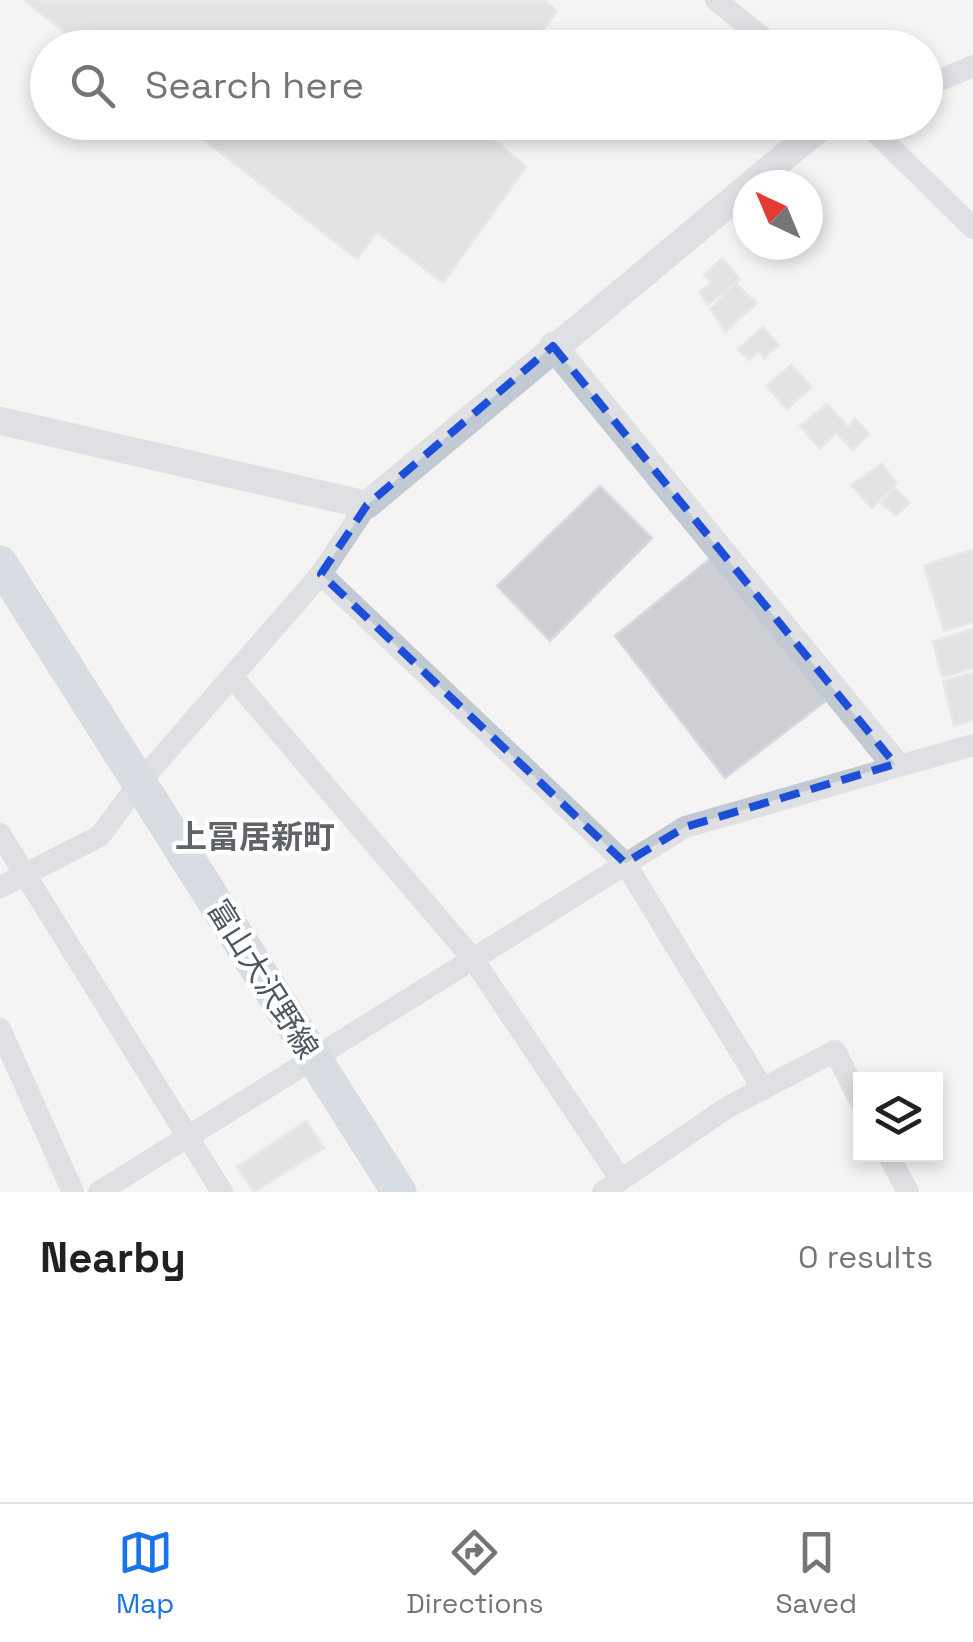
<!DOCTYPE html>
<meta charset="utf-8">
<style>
:root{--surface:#fff;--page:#f6f6f6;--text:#202124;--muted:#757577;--line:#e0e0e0;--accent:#1a73e8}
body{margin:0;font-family:"Space Grotesk","Noto Sans JP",sans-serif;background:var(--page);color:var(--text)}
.controls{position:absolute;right:30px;bottom:30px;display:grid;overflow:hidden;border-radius:0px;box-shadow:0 5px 15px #0003}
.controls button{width:90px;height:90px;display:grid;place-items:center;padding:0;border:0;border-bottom:2px solid var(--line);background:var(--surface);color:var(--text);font:50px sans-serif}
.compass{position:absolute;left:733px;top:170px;width:90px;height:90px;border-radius:50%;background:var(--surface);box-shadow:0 5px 15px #0003;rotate:316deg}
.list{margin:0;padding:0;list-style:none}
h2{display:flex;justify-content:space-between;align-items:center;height:130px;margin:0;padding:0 40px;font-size:42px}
h2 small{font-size:32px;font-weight:400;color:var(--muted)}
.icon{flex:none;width:55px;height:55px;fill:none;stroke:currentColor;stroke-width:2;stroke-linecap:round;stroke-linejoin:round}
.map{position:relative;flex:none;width:973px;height:1192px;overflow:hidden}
.search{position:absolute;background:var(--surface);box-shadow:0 5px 15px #0003;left:30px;right:30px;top:30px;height:110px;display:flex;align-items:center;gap:25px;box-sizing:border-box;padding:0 35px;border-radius:55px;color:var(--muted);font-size:38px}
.sheet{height:310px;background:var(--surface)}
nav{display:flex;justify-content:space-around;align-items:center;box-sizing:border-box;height:140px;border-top:2px solid var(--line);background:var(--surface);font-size:28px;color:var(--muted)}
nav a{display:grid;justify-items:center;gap:5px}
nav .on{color:var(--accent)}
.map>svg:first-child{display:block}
.building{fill:#cdcfd5;stroke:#d7d9de;stroke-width:2.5}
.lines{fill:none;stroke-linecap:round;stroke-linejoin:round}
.minor{stroke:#c1cad2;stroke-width:22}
.tertiary{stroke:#c1cad2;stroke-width:28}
.primary{stroke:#b3c2d1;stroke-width:35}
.marked{fill:none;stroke:#1d4ed8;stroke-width:8;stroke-dasharray:20 12;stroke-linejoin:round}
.labels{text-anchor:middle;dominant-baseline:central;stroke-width:9;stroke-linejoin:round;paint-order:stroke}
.street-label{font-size:30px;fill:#4a5661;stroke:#fff}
.neighbourhood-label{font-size:32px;font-weight:bold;fill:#5f6368;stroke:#fff}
</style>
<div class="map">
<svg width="973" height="1192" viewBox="0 0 973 1192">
<rect width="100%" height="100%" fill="#f5f3f3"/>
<path class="building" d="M24,0h519l14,11 -27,37h-445z
M181,122h292l53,45 -83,116 -66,-51 -20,27z
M722,258l18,21 -32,26 -9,-13 13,-10 -8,-7z
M735,283l22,20 -32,29 -14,-23z
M763,327l16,18 -15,13 -5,-7 -10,9 -11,-11z
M791,365l21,22 -25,22 -21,-23z
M827,404l21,23 7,-8 14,15 -16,16 -17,-17 -16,16 -20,-23z
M882,464l15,19 -25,25 -21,-23z
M600,486l52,52 -102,103 -53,-55z
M895,488l15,15 -14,12 -15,-12z
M973,550v72l-29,9 -20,-66z
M711,558l116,142 -102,78 -110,-142z
M973,629v39l-31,9 -9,-36z
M973,673v47l-19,6 -11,-45z
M306,1121l18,27 -70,44 -17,-25z"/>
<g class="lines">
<path class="minor" d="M716,0l59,48
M926,86l47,-20
M865,122l108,106
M321,574l304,289 138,226
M234,679l239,280 148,221
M0,834l222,358
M0,887l100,-51 40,-54 181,-208 46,-69
M0,1029l73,163
M888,1154l20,38
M99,1192l586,-365 288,-82
M603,1192l125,-85 107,-56 25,49"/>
<path class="tertiary" d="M750,185l77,-63
M553,346l342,418
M0,421l367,84 381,-318"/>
<path class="primary" d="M0,563l399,629"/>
</g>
<path d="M0 0H973V1192H0ZM553,346l342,418 -210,63 -60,36 -304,-289 46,-69z" fill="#f5f3f3" fill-opacity=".55" fill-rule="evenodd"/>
<path class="marked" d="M553,346l342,418 -210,63 -60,36 -304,-289 46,-69z"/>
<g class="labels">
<g class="street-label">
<text transform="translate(263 979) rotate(58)">富山大沢野線</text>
</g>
<g class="neighbourhood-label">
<text x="255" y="837">上冨居新町</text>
</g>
</g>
</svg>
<div class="controls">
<button><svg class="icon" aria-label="layers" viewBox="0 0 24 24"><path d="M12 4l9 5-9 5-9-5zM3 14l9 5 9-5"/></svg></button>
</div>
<svg class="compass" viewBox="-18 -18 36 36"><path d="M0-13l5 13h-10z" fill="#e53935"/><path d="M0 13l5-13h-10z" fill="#757577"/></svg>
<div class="search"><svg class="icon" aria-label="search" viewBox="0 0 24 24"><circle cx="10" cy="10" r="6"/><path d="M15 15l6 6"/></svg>Search here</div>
</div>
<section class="sheet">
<h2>Nearby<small>0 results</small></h2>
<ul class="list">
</ul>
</section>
<nav>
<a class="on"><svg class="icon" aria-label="map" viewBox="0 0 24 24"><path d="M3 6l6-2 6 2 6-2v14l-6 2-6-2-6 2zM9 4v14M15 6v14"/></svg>Map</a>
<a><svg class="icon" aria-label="directions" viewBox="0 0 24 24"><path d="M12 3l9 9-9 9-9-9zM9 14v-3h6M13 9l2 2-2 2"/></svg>Directions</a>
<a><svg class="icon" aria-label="saved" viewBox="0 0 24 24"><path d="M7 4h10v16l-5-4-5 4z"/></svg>Saved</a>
</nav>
